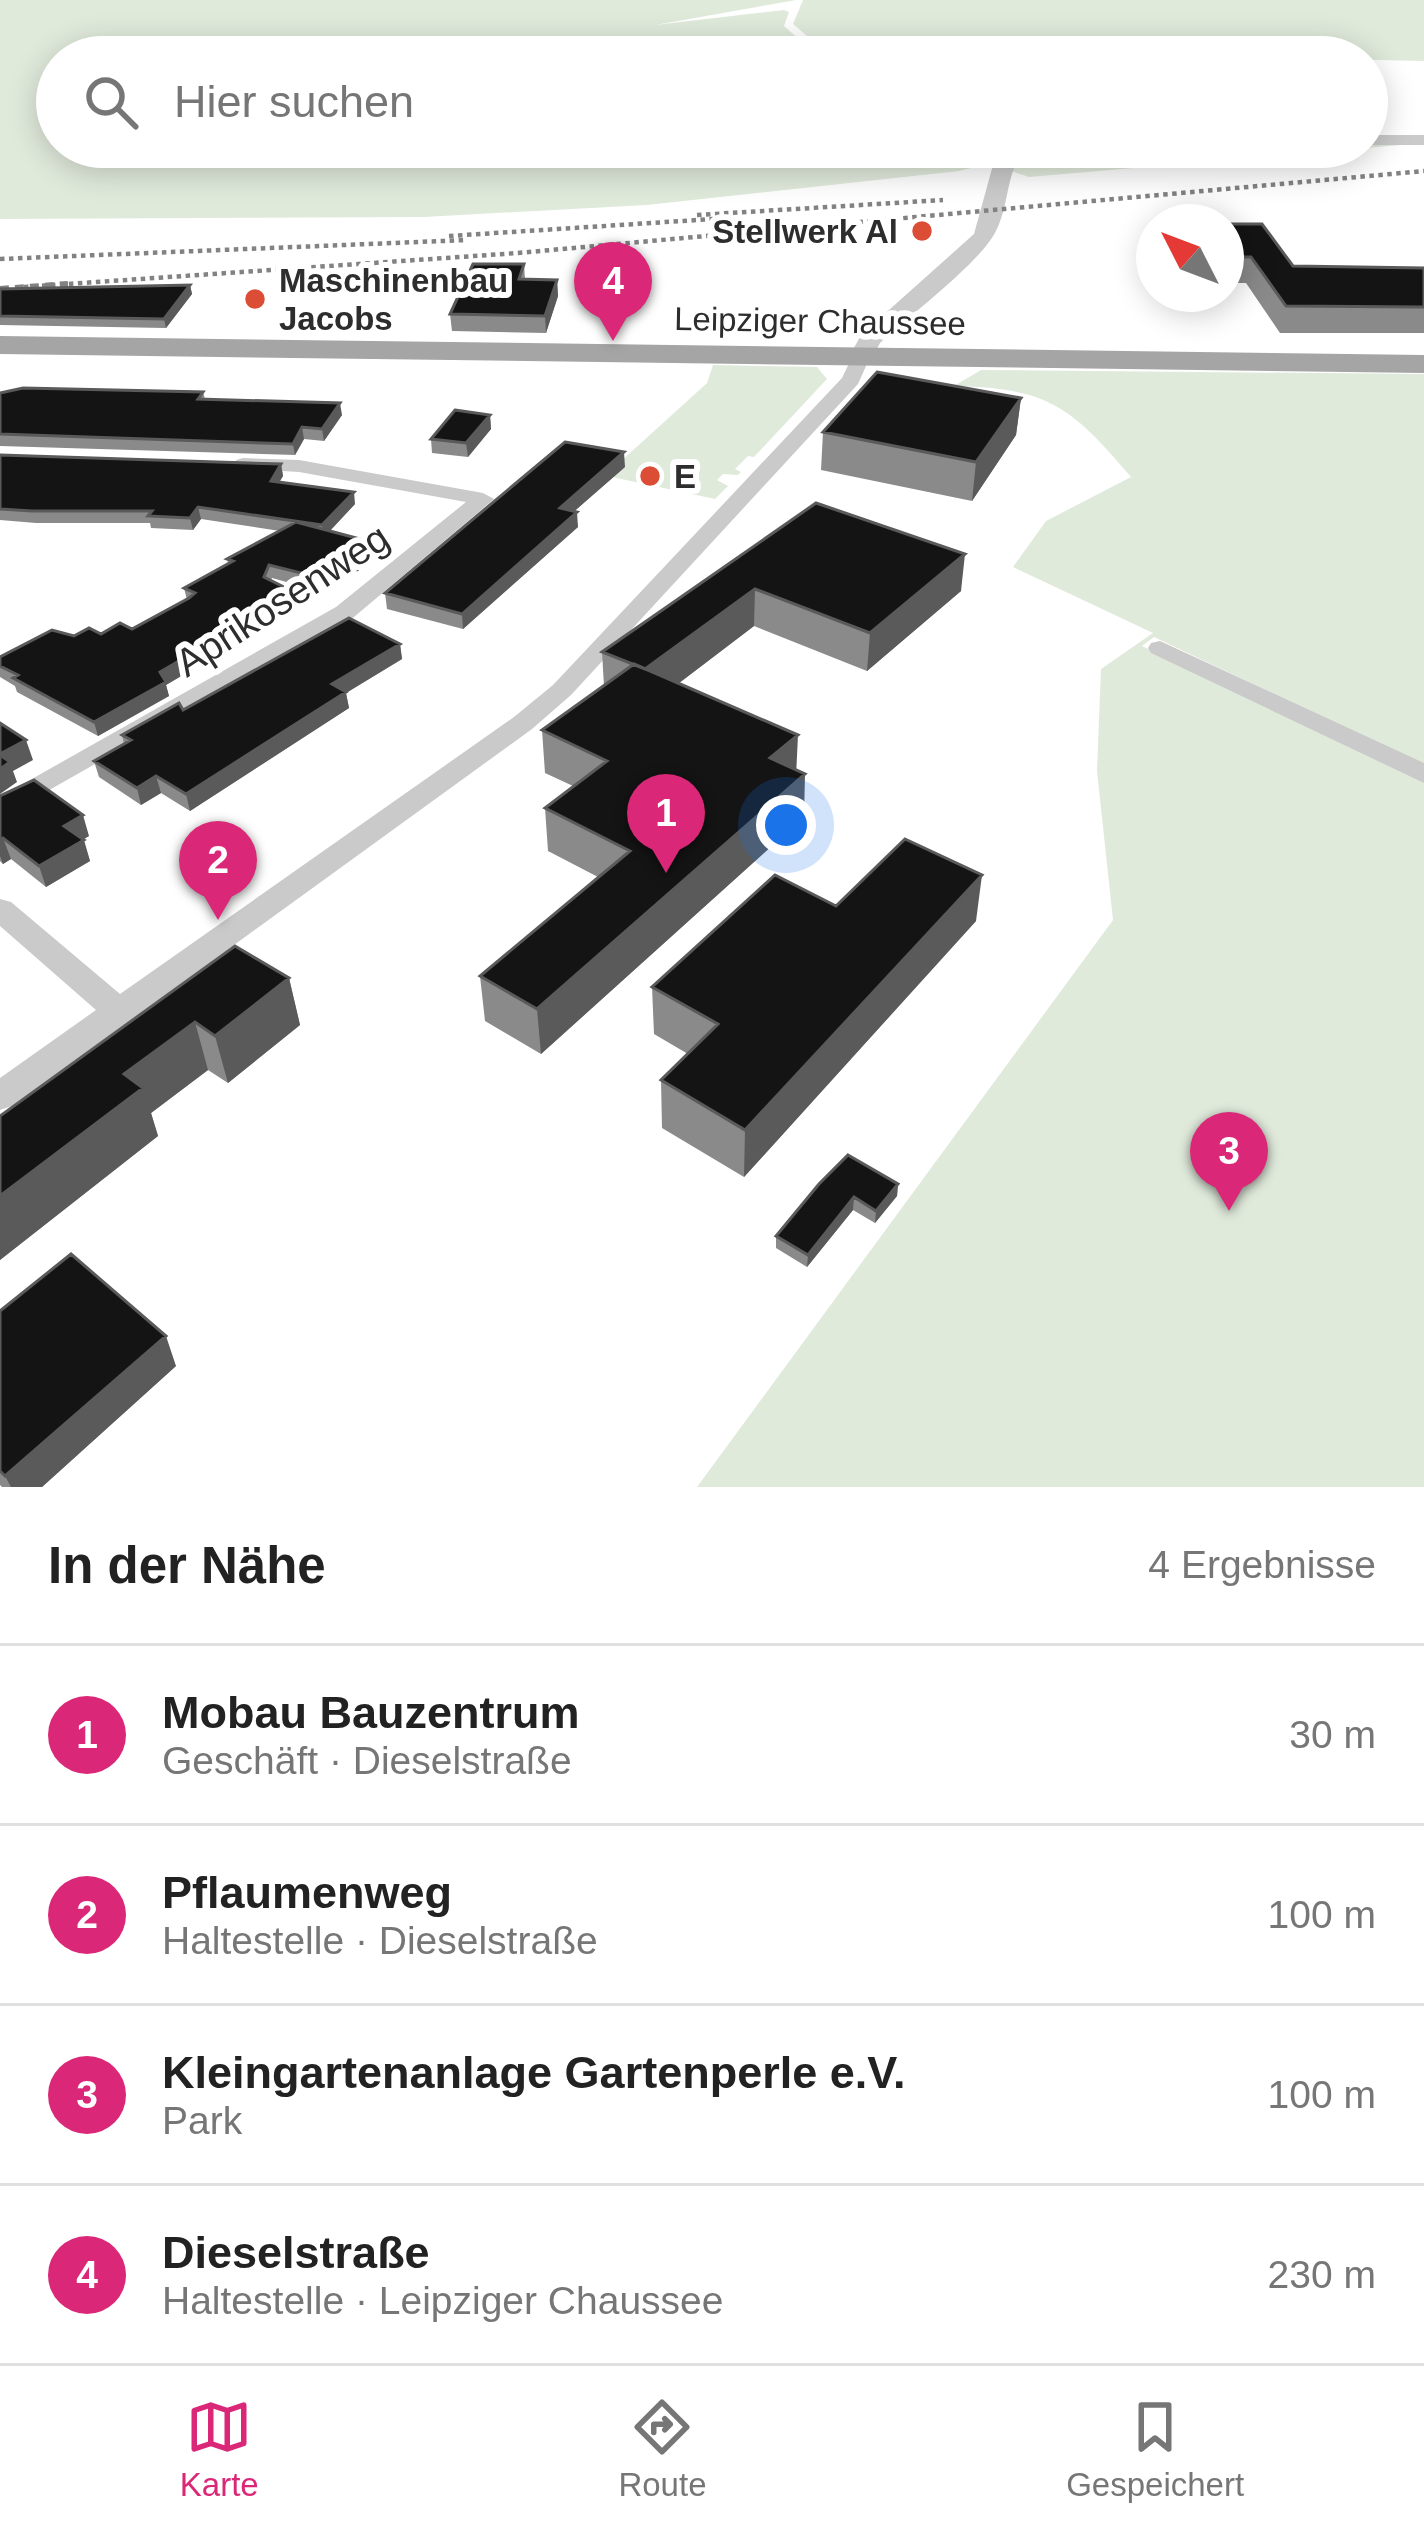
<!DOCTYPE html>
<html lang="de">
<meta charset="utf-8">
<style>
:root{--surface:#fff;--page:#f2f2f2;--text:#222;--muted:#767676;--line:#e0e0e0;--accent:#db2777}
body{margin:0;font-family:Arial,sans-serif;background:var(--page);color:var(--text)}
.compass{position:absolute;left:1136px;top:204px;width:108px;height:108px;border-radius:50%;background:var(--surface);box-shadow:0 6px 30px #0003;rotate:312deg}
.you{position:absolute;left:786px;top:825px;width:42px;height:42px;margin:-30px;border:9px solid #fff;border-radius:50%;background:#1a73e8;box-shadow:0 0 0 18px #1a73e833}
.badge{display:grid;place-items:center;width:78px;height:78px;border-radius:50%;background:var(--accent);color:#fff;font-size:39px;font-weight:700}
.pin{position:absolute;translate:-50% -99px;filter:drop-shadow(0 3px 6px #0008)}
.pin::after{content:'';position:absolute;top:63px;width:42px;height:36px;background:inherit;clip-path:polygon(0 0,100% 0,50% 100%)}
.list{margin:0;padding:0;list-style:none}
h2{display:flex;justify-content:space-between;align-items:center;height:156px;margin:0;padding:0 48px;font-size:51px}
h2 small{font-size:39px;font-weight:400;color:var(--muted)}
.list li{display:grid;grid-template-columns:78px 1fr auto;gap:36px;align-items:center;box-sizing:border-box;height:180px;padding:0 48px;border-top:3px solid var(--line)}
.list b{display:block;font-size:45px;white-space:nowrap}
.list p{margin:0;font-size:39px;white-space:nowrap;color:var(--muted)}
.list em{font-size:39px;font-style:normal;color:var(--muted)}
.icon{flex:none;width:66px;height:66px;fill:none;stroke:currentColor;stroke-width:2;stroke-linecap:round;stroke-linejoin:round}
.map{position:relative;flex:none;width:1424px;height:1487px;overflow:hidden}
.search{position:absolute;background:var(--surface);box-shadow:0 6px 30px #0003;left:36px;right:36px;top:36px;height:132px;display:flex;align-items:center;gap:30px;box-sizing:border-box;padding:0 42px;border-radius:66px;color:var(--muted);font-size:45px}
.sheet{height:876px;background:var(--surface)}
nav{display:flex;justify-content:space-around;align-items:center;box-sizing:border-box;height:168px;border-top:3px solid var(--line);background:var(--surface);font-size:33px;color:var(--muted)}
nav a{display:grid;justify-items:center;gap:6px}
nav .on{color:var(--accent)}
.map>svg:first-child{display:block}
.green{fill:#e0eadb}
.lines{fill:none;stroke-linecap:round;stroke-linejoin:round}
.minor{fill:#cacaca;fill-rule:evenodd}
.tertiary{fill:#cacaca;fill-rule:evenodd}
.primary{fill:#a5a5a5;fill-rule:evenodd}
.rail-far1{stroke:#828282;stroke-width:4.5;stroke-dasharray:4.5 4.5;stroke-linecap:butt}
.rail{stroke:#828282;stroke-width:6;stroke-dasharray:9 6;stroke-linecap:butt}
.wall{fill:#8a8a8a}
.shaded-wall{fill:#5a5a5a}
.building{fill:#141414;stroke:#5a5a5a;stroke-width:3}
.poi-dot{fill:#dc4d36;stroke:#fff;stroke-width:4.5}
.labels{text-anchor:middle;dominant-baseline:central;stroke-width:12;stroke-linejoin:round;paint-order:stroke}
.far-poi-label{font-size:33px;font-weight:bold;fill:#2d2d2d;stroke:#fff;text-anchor:start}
.far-street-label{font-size:33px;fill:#2d2d2d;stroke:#fff}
.street-label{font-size:39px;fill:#2d2d2d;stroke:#fff}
</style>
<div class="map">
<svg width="1424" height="1487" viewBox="0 0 1424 1487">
<rect width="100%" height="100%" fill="#fff"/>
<path class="green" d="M0,0h796l-141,25 129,-15 5,2 -5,14 35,31h-762v90h921l3,6 -10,15 -12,3 -312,34 -223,12 -424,2z
M803,0h621v61l-603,-13 -28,-24z
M1367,142l57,1 -395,34 -18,-6 3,-13 16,-11h337z
M713,365l104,2 10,12 -73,78 -6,-1 -13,13 6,3 -3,3 -15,-1 -6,6 11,6 -13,13 -103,-22 -3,-5 98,-89z
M981,370l443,4v391l-270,-128 -12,9 282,136v705h-727l416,-567 -16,-149 4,-102 52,-36 -140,-66 33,-46 85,-44c-60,-70 -82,-89 -177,-91z"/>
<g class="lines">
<path class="minor" d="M854,353l16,4 -12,27 -287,311 -39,34 -520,377 -12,4v-32l96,-68 -96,-84v-27l11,3 109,92 394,-277 39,-32 289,-307z
M243,458l56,2 184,33 11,6 -140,118 -354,201v-21l336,-190 130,-105 -167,-30 -63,-4v-8z
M1160,641l264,122v20l-273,-130 -3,-5 3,-5z"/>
<path class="tertiary" d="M1367,135h57v10h-57z
M1007,147h20c-23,26 -16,56 -32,86 -18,32 -86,83 -115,110l-10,19h-18l-3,-5 12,-22 113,-101 19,-69z"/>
<path class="primary" d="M0,336l1424,19v18l-1424,-19z"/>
<path class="rail-far1" d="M697,215l246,-15
M449,236l264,-17
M0,259l467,-19
M24,287l494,-34 906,-82"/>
<path class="rail" d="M0,289l68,-5"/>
</g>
<path class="wall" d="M1226,224l67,42 131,2v65h-144l-34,-50h-12l-8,-12z
M524,264l1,15 32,1 1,16 -12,37 -94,-2 -2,-17z
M190,285l2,9 -26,34 -166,-3v-36z
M203,392l2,7 137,16 -18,26 -20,-2 -9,16 -295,-9v-53z
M1021,398l-5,37 -44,66 -151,-31 2,-38z
M490,415l1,14 -23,28 -36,-4 -1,-14z
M0,455l281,9 2,12 -4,6 76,22 -25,27 51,26 -58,35 -51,-14 -1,2 27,27 -132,78 3,11 -71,40 -81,-44 -2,-6 -15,-9v-20l74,-21 58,-7 55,-29 -3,-12 44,-25 -1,-4 53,-28 -79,-12 -8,11 -42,-2 -1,-5h-114l-36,-3z
M625,467l-51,44 4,16 -115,102 -76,-20 -2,-16z
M816,503l145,88 -94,80 -113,-45 -75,57 117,87 8,47 -263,237 -56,-33 -5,-45 118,-99 -50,-26 -3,-43 28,-22 -28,-13 -3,-43 62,-44 -2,-34z
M400,644l2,15 -56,34 3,15 -159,103 -29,-18 -20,12 -42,-28 -5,-16 30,-17 -2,-9 61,-25z
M0,796l89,40 -6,3 7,22 -44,26 -35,-28 -8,5 -3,-3z
M836,906l140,15 -232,256 -82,-49 -1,-48 27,-26 -34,-20 -2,-47z
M289,978l11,47 -72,58 -20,-13 -57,43 7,23 -158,124v-144z
M819,1184h79l-1,12 -22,27 -22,-13 -46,57 -31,-19v-12z
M0,1311l176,55 -134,121h-40l-2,-2z"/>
<path class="shaded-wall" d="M557,280l1,16 -12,37 -1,-17z
M190,285l2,9 -26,34 -2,-9z
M1021,398l-5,37 -44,66 4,-39z
M340,403l2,12 -18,26 -2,-12z
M490,415l1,14 -23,28 -2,-14z
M302,427l2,12 -9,16 -2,-11z
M624,452l1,15 -64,56 -1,-15z
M281,464l2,12 -10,17 -2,-12z
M354,492l1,12 -31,33 -2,-12z
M198,507l3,12 -8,11 -3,-12z
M577,512l1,15 -115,102 -1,-15z
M379,544l2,13 -58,35 -2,-14z
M965,554l-4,37 -94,80 3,-38z
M755,589l-1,37 -109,83 -2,-39z
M296,593l2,14 -132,78 3,11 -71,40 -4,-14 66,-50z
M400,644l2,15 -56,34 3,15 -159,103 -4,-17 146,-110z
M798,735l-2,42 -26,-19z
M26,740l7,20 -20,11 4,11 -17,12v-40z
M805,774l-1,43 -263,237 -4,-45z
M156,776l5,17 -20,12 -4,-17z
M83,815l6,21 -18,11 -7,-21z
M3,838l8,21 -8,5 -3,-8v-16z
M84,840l6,21 -44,26 -7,-21z
M982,875l-6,46 -232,256 1,-47z
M289,978l11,47 -72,58 -13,-47z
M195,1022l13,48 -57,43 7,23 -158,124v-64l124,-122z
M898,1184l-1,12 -22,27 1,-12z
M854,1197l-1,13 -46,57 1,-12z
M166,1336l10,30 -134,121h-31l-6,-11z"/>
<path class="building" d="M1226,224h36l31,42 131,2v39l-138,-1 -35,-49h-12l-13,-19z
M473,264h51l-5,15 38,1 -12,36 -95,-2z
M190,285l-26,34 -164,-3v-27z
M877,372l144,26 -45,64 -153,-30z
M23,388l180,4 -5,7 142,4 -18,26 -20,-2 -9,17 -293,-10v-41z
M455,410l35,5 -24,28 -35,-4z
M565,442l59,10 -64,56 17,4 -115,102 -77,-21z
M0,455l281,9 -10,17 83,11 -32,33 -124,-18 -8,11 -42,-2 4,-5h-120l-32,-2z
M816,503l149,51 -95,79 -115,-44 -110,80 -43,-17z
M296,522l83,22 -58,34 -52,-13 -5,12 32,16 -136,79 6,10 -72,40 -81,-44 5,-3 -18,-9v-9l52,-27 22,6 15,-8 12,6 19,-11 12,6 57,-31 6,-5 -11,-5 49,-27 -6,-2z
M349,618l51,26 -68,40 14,8 -160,102 -30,-18 -19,12 -43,-27 37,-21 -9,-5 57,-32 4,7z
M634,664l164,71 -28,23 35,16 -268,235 -57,-33 150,-125 -85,-43 62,-47 -65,-31z
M0,723l26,17 -26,14z
M0,755l10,7 -10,7z
M34,780l49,35 -19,11 20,14 -45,26 -36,-28 -3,2v-44z
M905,839l77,36 -237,255 -84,-50 57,-56 -66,-37 123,-112 61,31z
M235,946l54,32 -74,58 -20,-14 -71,52 19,14 -143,108v-80z
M848,1155l50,29 -22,27 -22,-14 -46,58 -32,-19 43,-52z
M71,1254l95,82 -161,140 -5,-5v-160z"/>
<g class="poi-dot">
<circle cx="922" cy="231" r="12"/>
<circle cx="255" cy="299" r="12"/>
<circle cx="650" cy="476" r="12"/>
</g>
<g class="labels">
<g class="far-poi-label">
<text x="898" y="231" text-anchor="end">Stellwerk Al</text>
<text x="279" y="280">Maschinenbau<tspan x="279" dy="38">Jacobs</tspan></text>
<text x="674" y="476">E</text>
</g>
<g class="far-street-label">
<text transform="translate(820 321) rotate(1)">Leipziger Chaussee</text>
</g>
<g class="street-label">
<text transform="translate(282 600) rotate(-33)">Aprikosenweg</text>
</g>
</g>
</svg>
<svg class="compass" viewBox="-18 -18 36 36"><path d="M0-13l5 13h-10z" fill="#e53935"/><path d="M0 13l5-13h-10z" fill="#767676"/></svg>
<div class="you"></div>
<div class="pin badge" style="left:666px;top:873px">1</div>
<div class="pin badge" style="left:218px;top:920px">2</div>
<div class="pin badge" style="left:1229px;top:1211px">3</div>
<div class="pin badge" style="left:613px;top:341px">4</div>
<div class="search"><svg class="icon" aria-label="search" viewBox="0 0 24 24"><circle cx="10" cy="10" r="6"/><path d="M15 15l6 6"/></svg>Hier suchen</div>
</div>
<section class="sheet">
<h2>In der Nähe<small>4 Ergebnisse</small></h2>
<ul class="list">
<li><span class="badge">1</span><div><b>Mobau Bauzentrum</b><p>Geschäft · Dieselstraße</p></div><em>30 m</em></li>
<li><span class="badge">2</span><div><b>Pflaumenweg</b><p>Haltestelle · Dieselstraße</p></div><em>100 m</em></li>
<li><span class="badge">3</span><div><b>Kleingartenanlage Gartenperle e.V.</b><p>Park</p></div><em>100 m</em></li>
<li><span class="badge">4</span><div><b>Dieselstraße</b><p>Haltestelle · Leipziger Chaussee</p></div><em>230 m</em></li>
</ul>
</section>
<nav>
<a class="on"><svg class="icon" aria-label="map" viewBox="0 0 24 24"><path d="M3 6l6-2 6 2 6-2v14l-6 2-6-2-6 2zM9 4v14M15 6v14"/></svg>Karte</a>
<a><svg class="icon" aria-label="directions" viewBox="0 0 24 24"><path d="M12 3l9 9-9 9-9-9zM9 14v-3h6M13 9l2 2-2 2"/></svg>Route</a>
<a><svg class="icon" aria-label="saved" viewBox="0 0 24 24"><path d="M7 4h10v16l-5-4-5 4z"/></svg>Gespeichert</a>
</nav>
